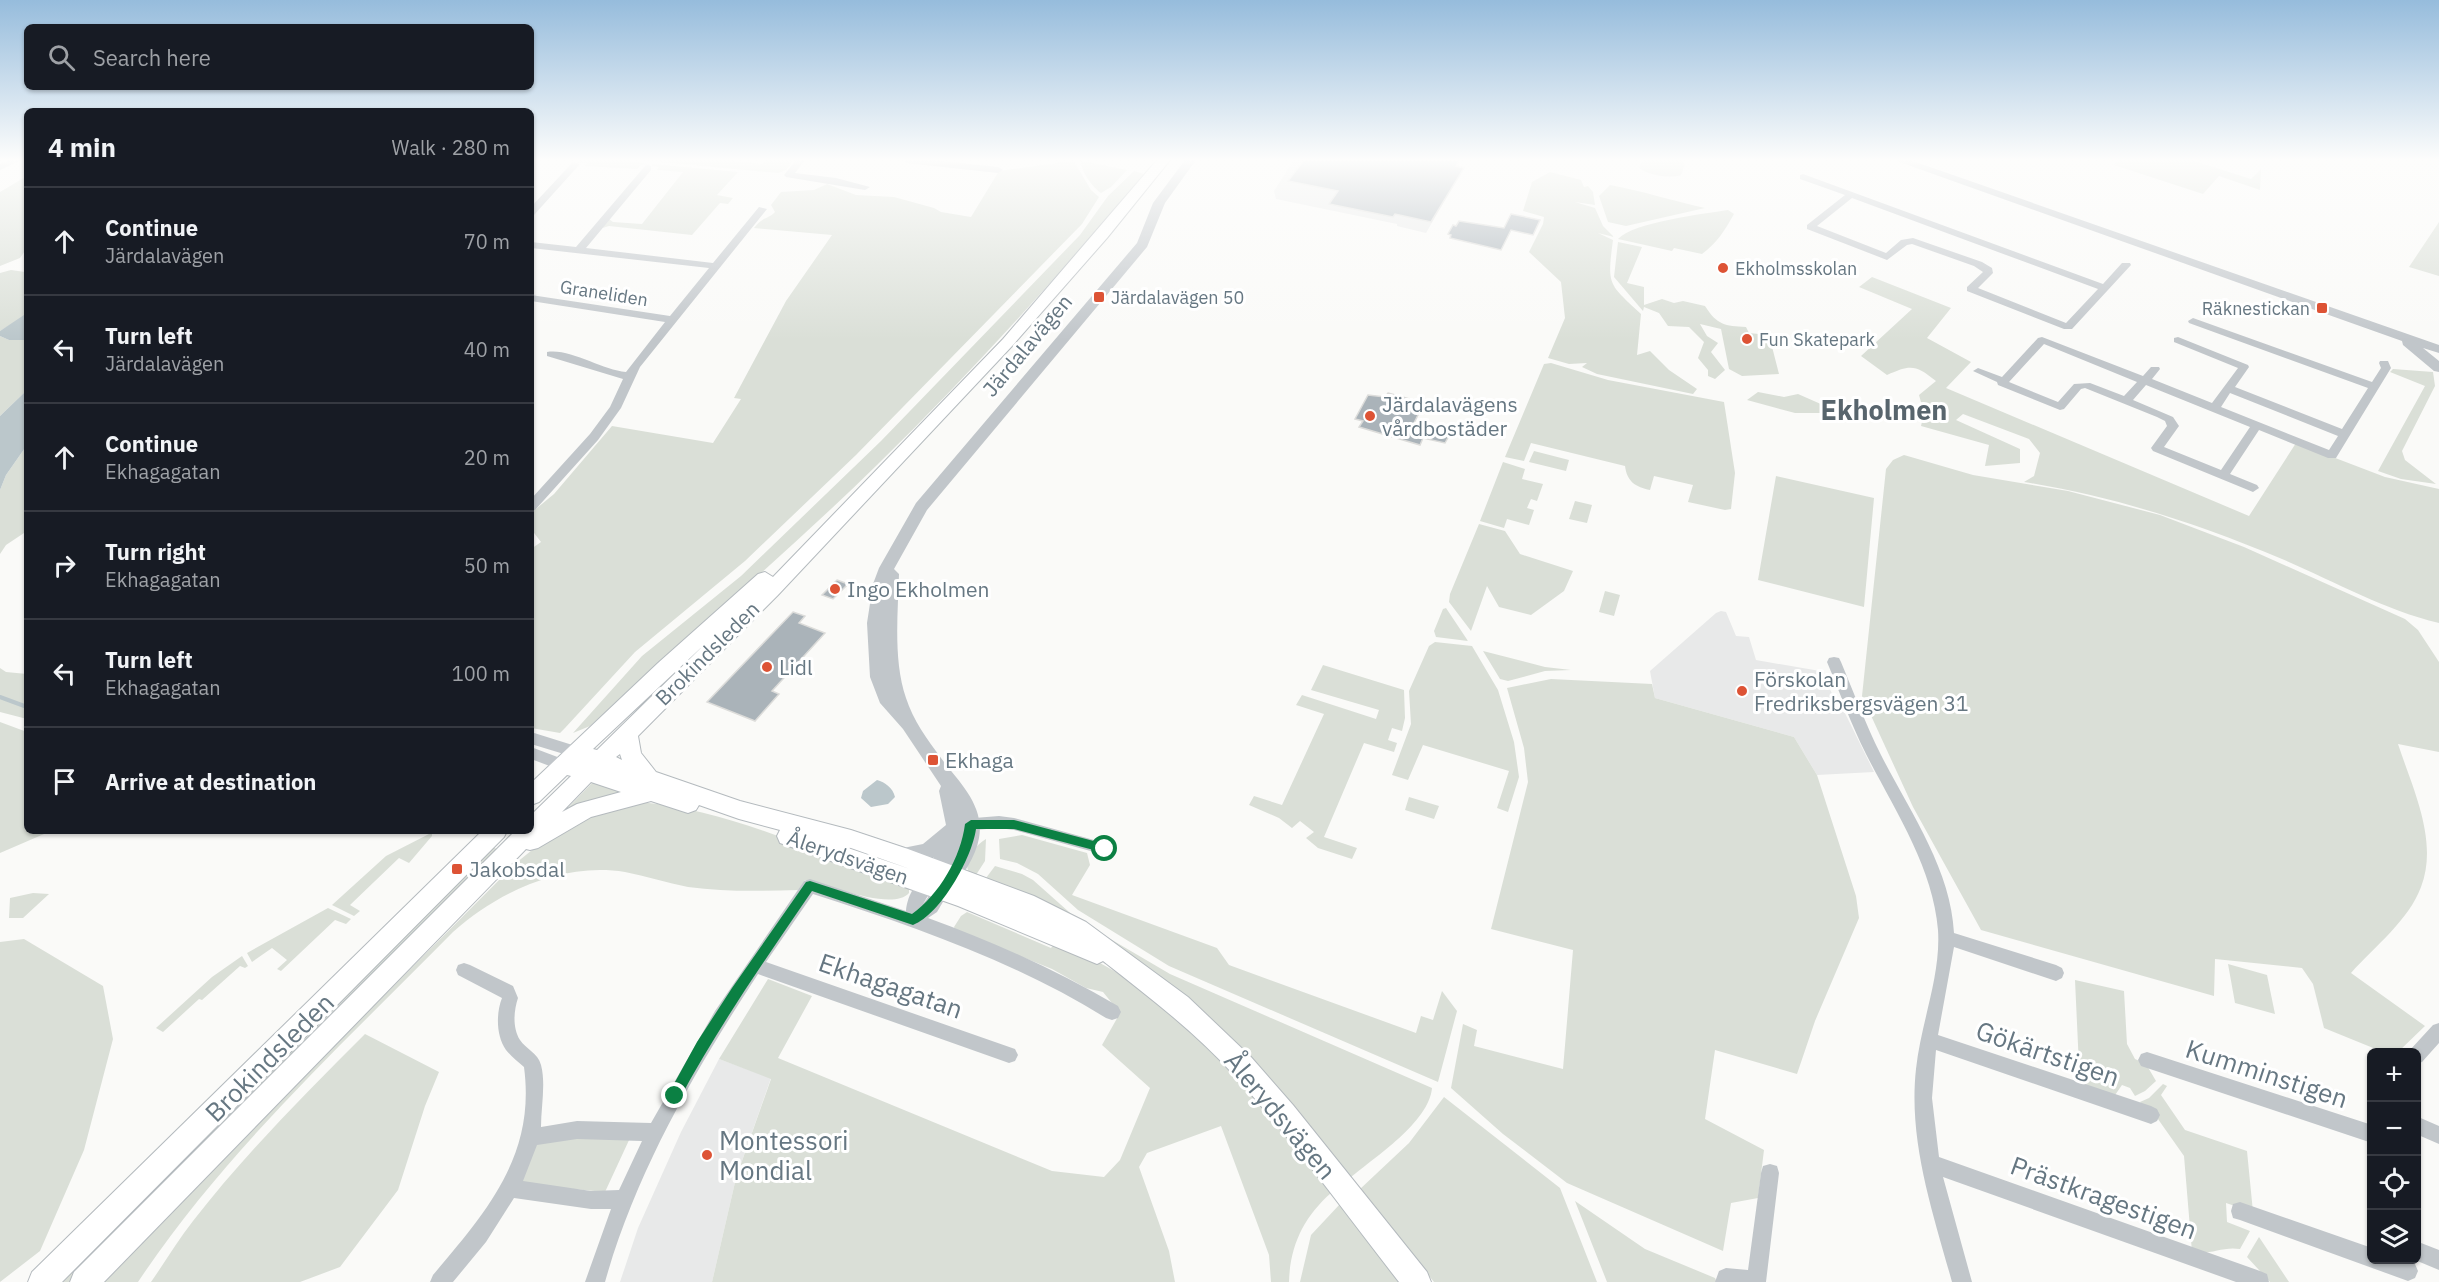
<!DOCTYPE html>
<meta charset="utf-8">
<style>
:root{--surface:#171b24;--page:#20242c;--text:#f1f3f6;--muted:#9ea1a6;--line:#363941}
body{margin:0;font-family:"IBM Plex Sans",sans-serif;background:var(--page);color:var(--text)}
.controls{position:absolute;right:18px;bottom:18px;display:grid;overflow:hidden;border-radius:9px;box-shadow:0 2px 4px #0004}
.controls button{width:54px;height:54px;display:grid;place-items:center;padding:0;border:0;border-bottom:2px solid var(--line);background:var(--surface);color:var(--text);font:30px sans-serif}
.stop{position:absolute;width:18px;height:18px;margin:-14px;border:4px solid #0b8043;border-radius:50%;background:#fff}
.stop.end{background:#0b8043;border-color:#fff;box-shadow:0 2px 6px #0008}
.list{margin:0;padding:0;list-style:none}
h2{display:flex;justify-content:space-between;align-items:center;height:78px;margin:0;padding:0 24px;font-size:26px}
h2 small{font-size:20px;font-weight:400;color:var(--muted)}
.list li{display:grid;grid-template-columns:39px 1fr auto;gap:18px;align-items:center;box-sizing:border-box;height:108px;padding:0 24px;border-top:2px solid var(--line)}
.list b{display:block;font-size:22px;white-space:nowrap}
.list p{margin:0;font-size:20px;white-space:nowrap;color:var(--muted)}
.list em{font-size:20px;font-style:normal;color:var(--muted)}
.icon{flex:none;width:33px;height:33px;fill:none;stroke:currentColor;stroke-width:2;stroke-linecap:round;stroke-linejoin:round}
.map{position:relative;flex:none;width:2439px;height:1282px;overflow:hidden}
.search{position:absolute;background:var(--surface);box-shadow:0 2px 4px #0004;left:24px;top:24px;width:510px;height:66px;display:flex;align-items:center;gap:15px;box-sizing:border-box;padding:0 21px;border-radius:9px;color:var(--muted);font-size:22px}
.panel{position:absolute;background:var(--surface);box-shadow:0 2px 4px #0004;left:24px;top:108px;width:510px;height:726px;border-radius:9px}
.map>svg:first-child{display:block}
.built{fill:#e8e9e9}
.green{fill:#dadfd7}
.water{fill:#bbc7cb}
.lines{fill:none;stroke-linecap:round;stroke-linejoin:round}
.stream{stroke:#bbc7cb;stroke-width:4}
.building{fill:#aab3b9;stroke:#dcdcda;stroke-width:1.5}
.secondary-casing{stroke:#b4babe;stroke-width:2}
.minor{fill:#c1c6ca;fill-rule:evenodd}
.tertiary{fill:#c1c6ca;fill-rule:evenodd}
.secondary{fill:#fff;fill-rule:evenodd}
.route{fill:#0b8043}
.poi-dot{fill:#dd5335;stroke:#fff;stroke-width:2}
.labels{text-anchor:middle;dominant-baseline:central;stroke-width:6;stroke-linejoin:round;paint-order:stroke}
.far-poi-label{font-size:18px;fill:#667782;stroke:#fff;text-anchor:start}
.far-street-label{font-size:18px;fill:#667782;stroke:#fff}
.street-label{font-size:21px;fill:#667782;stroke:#fff}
.poi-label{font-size:21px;fill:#667782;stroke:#fff;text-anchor:start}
.near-street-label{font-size:26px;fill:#667782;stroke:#fff}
.near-poi-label{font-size:26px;fill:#667782;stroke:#fff;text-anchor:start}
.district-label{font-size:27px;font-weight:bold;fill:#58656d;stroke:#fff}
</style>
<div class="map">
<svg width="2439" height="1282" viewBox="0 0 2439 1282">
<rect width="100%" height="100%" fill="#fafaf8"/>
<path class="built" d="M1294,160h166l-3,5 7,2 -38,66 -29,-7v-2l-121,-25 -2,-8z
M1721,611l5,1 10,24 13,1 7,23 64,11 15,28 7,8 32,65 -57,3 -23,-38 -139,-39 -5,-27 66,-58z
M719,1059l52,19 -35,100 -24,104h-92l18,-54 43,-96z"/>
<path class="green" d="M580,160h41l28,4 -8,1 -4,4 -52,-3 2,-3h-9z
M639,160h87l37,4 3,-4h28l-8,10 -8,3z
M1642,160h39l4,4 -4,11c-11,4 -33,0 -42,-7z
M2119,160h72l60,19 10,-10 -1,21 -41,-14 -16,18 -89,-29z
M1071,161l4,2 16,27 8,7 -17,27 -226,231 -111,106 -110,91 -70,76 -5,5 -29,-5v-179l10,-7 -10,-13v-16l23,-19 58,-68 101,17 28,-44 -7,-1 52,-97 46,-66 -78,-7c9,-12 15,-9 21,-16l-4,-7 10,-13 33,-2 13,-6 29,11 38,2 40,11 7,4 30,5 28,-46z
M1081,161h2l44,9 -16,17 -10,6c-8,-5 -21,-23 -20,-32z
M653,164l85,8 -21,23 16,3 -5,6 -8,-1 -28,32 -83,-9 -7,2 7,-9 4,3 29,2 41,-52 -26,-2 2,-3 -7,-1z
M1134,171l10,3c-84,100 -172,198 -266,290 -93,91 -192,175 -288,262l-17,7 69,-77 99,-80 140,-135 199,-206 28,-39z
M1550,172l31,8 3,7 4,-1 5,6 2,13 -20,-3 20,6 8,18 11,11 -16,-4 15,7c-6,46 -5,43 28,74l-4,41 13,-4 19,19 28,19 -4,5 -96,-20 -15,-7 5,-4 -18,1 -21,-6 17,-40 -4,-36 -32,-30 14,-28 1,-7 -21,-6 9,-29z
M27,176v72l-7,10 -20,8v-74z
M1610,185c33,6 63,16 95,23l-79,18 -18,-4 -9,-26z
M1728,210l6,4c-9,16 -17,29 -32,40l-28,-6 -2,3 -54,-12c16,-17 85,-25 110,-29z
M2439,222v54l-30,-9z
M1618,242l24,5 -15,36 17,4v18l18,-6 12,4 9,-2 22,5c12,19 20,20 41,21l3,6 20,2 10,39 -37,2 -13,-7 -8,-40 -21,-5 7,12 11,7 -7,9 14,18 -10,9 -7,-3v-6l-10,-12 6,-16 -15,-15 -21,-1 -9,-13 -15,-6 -1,4 -29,-34z
M11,270l14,2 2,8v35l-27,16v-58z
M1872,277l79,31 -24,30 44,24 -25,26 303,128 47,-73 89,34 54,12v134c-55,-13 -105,-42 -157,-64 -86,-36 -166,-62 -258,-77l10,-6 6,-23 -11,-14 -66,-25 -7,6 64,29v14l-35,3 4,-21 -68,-19 3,-13 -5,-18 17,-14c-20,-16 -25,-17 -49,-6l-26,-19 51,-47 -53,-22z
M0,336l9,4h18v50l-27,26z
M1551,363l57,17 116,22 11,71 -4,36 -6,1 -37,-8 5,-17 -39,-9 -4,14c-14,-3 -23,-8 -25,-24l-94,-23 -7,18 -19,-4 39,-93z
M2393,369l40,3 2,14 -33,65 3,9 31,24 -35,-5 -23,-8 47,-85 -35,-14z
M1758,392l26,5 14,-3 25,11v8h-28l-48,-13z
M27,445v86l-21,14 -6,9v-64l6,-15z
M1534,451l35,9 -3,11 -37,-9z
M1904,455l69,20 95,16 92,24 84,32 161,72 13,11 21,32v90l-41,-8c14,43 41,97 23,143 -12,33 -47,60 -70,86l74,53 -27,26h-15l-59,-24 -11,-44 -11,-16 -87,-9 -1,37 -233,-66 -68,-123 -51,-111 24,-227 7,-9z
M1503,462l22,7 -3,10 21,5 -6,17 -6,-2 -4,9 7,2 -5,15 -22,-6 -3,9 -24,-7z
M1776,476l98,22 -10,109 -106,-27z
M1575,501l17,4 -5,18 -18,-4z
M1479,524l26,7 15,23 53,17 -9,20 -33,24 -32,-8 -12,-21 -16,45 -22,-29 1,-8z
M1605,591l15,4 -6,21 -15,-4z
M1446,608l22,33 -32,-4 -2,-6 9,-22z
M1435,642l37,4 26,44 16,52 5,35 -11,35 -11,-4 12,-37 -86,-26 -15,35 -16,-5 19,-51 -2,-33 20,-45z
M1483,651l62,16 26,3 -26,1 -37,10 -8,-2z
M1323,665l81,25 1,28 -3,13 -10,-3 -4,12 9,3 -3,9 -30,-9 -40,94 33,11 -5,11 -34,-11 -12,-10 8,-6 -14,-11 -8,7 -13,-10 -30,-13 5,-9 28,9 42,-91 -28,-9 6,-10 74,24 3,-9 -68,-20z
M0,668l6,4 21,2v45l-27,-7z
M1551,679l101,5 3,14 139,39 23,38 39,121 3,22 -44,103 -18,53 -82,-24 -10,69 59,31 -6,48 -27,5 -8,48 -156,-68 -64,-49 -52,-46 12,-64 14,6 -3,16 89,23 10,-119 -82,-21 37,-147 -4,-34 -17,-60z
M0,722l27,10v99h24l-51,22z
M594,781l34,10 -69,26 33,-34z
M1409,797l30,9 -5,13 -29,-9z
M640,802c91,8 184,53 269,85v6c-17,19 -81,-9 -104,-13l-7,10c-36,1 -74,2 -110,-3 -21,-4 -42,-11 -63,-15 -62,-10 -126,19 -172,60 -110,112 -227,218 -315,350h-36l162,-166 252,-253 26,-21 39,-25z
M429,834l3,-1v3l-23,27 -10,-5 -49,47 10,6 -6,5 -22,-11 54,-49z
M1022,835l65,18 3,12 -18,30 145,53 12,17 187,68 5,-17 12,4 9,-29 15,20 -19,71 -269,-116 -91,-56 -40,-36 -21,-11 -17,-4 -1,-20z
M986,839l-1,22 -11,17c-16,-13 -1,-31 12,-39z
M492,847l5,2 -428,433h-10z
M995,866l27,8 11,6 45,40 92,54 262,114c-3,34 -57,69 -82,90l-64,-80 -54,-60 -41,-37 -208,-119z
M33,893l16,1 -26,24h-14l1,-20z
M328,908l23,11 -5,5 -11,-4 -54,51 -4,-2 10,-9 -15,-12 -20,14 -5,-9z
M967,912l84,36 3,-4c14,6 28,11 42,17 23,11 44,28 63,44 68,55 119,121 172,188 -27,24 -41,52 -42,89h-18l-2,-27 -48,-129 -74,27 -8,14 30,84 6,31h-463l24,-104 35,-99 -52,-20 49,-80 44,17 -34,62 274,113 52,6 16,-17 30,-72 -48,-43 18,-32 -17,-21 -17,-4 -34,-19 -97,-39 -1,-3 7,-11z
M24,939l79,47 10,53 -29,111 -44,101 -40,31v-340z
M242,956l6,10 -3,2 -5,-2 -38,34 -3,-1 -36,33 -7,-4 56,-51z
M2228,964l39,11 8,39 -40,-11z
M2075,980l49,11 3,53 8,15 11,5 10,17 -11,10 -10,5 -5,-8 -8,-3 -9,13 -33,-10z
M365,1034l74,38 -14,34 -27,84 -58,77 -40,15h-149c14,-20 27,-42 42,-61 52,-67 112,-127 172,-187z
M2163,1084l4,2 -6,9 24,35 62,21 6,61 -27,-9 1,19 23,9 -10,18c-17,-3 -28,6 -48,3l-8,-96 -31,-44 -8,-3 -5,-7 9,-4z
M1444,1097l116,91 37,94h-163l-75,-92 50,-47z
M578,1137l52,1 -25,54 -85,-8 16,-41z
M1575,1201l70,48 70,29 2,4h-110z
M1340,1204l62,78h-102l11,-47z
M2259,1237l30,45h-19l-23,-25z"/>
<path class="water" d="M27,313v27h-18l-9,-4v-5z
M27,390v55l-21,30 -6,15v-74z
M877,780c8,2 16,8 18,17l-7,7 -17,3 -10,-9 2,-7z"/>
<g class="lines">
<path class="stream" d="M0,697l27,10"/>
</g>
<path class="building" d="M1304,160h155l-3,6 8,2 -33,54 -36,-8 -2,3 -64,-13 9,-13 -50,-10z
M1511,214l29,6 -7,15 -22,-5 -10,20 -51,-12 1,-3 -3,-1 5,-9 3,1 3,-5 45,7z
M1388,393l36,10 -10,20 36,11 -5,9 -22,-5 -3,7 -61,-18 4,-6 -8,-2 13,-24 17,2z
M837,580l11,4 -15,15 -11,-4z
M793,612l12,4 -6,7 26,10 -53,58 7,3 -24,27 -48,-19z"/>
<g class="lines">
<defs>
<path id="secondary" d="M1157,160h13l-63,78 -94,107 -235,250 -140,141 3,17 15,19 84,29 111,29 57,19 126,47 52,26 102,75 63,60 42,48 134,167 4,10h-32c-54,-69 -106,-142 -165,-207 -39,-43 -85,-78 -131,-114l-6,3 -139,-58 -178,-63 -3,-7 3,-6 -41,-11 -40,-14 -3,5 -8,3 -37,-12 -60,16 -53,31 -8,2 -4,-1 -422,433h-34l4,-10 441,-441h16v-16l40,-39 -4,-1 -28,27 -8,3v-22l127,-120 100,-89 7,-2 8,5 230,-238zM707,642l-110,108 -4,-1zM620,754l2,6 -6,-3zM591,782l30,10 -44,12 -15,8zM845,847l6,1 59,21z
M482,831h25l-3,6 -442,445h-34l4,-10z"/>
</defs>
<use href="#secondary" class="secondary-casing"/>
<path class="minor" d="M9,160h12l-21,10v-6z
M796,160h9l-10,13 41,5 34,9 -5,3 -79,-13 -2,-2z
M902,160h31l65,7 5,3 -5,3 -92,-10z
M573,162l7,2 -46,51 -3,1v-9z
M648,165l3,1v4l-65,78 127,15 46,-56 8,2 -127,158 -19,41 -23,32 -63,70 -4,1v-12l59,-65 20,-27 13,-28 -76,-23v-4c23,-4 55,18 79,20l39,-50 -134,-21v-6l139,21 39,-48 -178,-20v-6l45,5 69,-81z
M1803,174l300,110 19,-21h8l1,2 -59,64h-8l-97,-38v-4l16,-15 -9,-6 -62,-22 -5,1 -20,15 -80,-31v-4l38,-30 -45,-16v-4zM1852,198l246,91 -32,34 -88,-35 15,-15 -1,-5 -10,-6 -69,-24 -12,2 -15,13 -69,-27z
M2193,318l179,64 9,-14 -2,-5 1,-2h8l3,7 -55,90h-8l-69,-28 -29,44 27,11 2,3 -6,4 -100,-41 -2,-3 16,-22 -2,-5 -8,-4 -72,-29 -4,1 -17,20 -4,1 -62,-25 -1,-3 -24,-11 5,-3 24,9 36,-39 4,-1 101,39 8,-9h8l1,2 -8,10 60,24 26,-35 -64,-26v-4l4,-1 70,28 1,2 -14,20 107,42 26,-41 -179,-65 -1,-2zM2044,344l93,38 -13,14 -34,-13 -16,1 -16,18 -49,-20zM2146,385l104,42 -29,43 -57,-23 15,-21 -6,-9 -40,-17zM2230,393l108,43 -9,14 -108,-43z
M1834,657l5,1 2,4c13,31 25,63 40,93 28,55 70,114 73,178l102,32 6,3 2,5 -2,5 -6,3 -102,-34 -16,88 213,71 6,3 3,6 -3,6 -6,3 -215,-74 -4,48 7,59 321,114 7,3 2,8h-33l-293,-105 29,105h-20c-19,-69 -44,-141 -36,-213 5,-47 25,-93 22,-139 -5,-63 -44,-121 -72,-176 -15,-30 -26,-61 -39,-92l2,-4z
M531,732l51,16 2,4 -2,4 -5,2 -46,-14z
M531,747l37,14 2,4 -2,4 -5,2 -32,-12z
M999,816l15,2 91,25 5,1 3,5 -3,5 -5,1 -91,-25 -15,-2 -37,3 -5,-2 -3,-4 3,-4 5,-2z
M927,877l6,2 2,5 -12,20c8,-8 11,-24 25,-19l2,5 -13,22 -9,6c66,24 129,52 190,88l3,6 -3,6 -6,2 -6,-2c-92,-57 -191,-91 -293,-124l-47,68 249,87 3,6 -3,6 -6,2 -251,-89c-63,96 -122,198 -153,308h-20l26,-73h-20l-77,-11 -28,44 -33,40h-23l3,-7c53,-63 103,-119 91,-208 -6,-5 -13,-11 -18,-17 -10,-14 -10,-37 -4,-52l-44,-23 -2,-5 2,-5 6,-2 6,2 43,21 5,12c-4,12 -6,29 2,42 6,9 18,13 21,25 5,19 0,42 0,62l36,-6 74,2 64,-112 89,-130 6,-2 96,32c1,-13 8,-29 21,-34zM577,1139l65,2 -23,49 -28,1 -68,-10 14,-36z
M2439,1023v20l-17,19 -6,2v-12h-7l1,-2 23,-25z
M2147,1052l225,73v18l-231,-77 -3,-6 3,-6z
M2416,1116l23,10v18l-23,-10z
M1770,1164l7,2 2,7 -13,109h-51l4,-11 7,-3 22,2 13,-97 2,-7z
M2240,1202l132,46v12h31l12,4 3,7 -3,7 -7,3 -168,-61 -7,-2 -2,-7 2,-7z
M2416,1241l23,9v20l-24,-10z"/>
<path class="tertiary" d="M1185,160h11l-31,43 -18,44 -220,263 -33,59 5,5c-1,39 -6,86 7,124 7,22 21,41 35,60 17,23 44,47 38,80 -3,19 -17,37 -27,53l-7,2 -7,-2 -2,-5 -6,2 -7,-2 -3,-6 14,-23 -34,7 -7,-2 -2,-6 2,-6 30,-6 23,-19 -7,-34 2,-5 -38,-57 -23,-26 -10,-26 -3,-54 6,-39 6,-16 37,-65 221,-260 16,-40z
M1894,160h16l529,185v8l-16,-5 16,13v11l-5,-1 -31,-26 -1,-4z"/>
<use href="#secondary" class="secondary"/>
</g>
<linearGradient id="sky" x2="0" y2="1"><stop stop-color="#96bcdc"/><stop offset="0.47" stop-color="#fdfdfc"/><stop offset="1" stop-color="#fdfdfc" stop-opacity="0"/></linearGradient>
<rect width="2439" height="340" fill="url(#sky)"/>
<path class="route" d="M971,820h43l91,24 6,5 -6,4 -91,-24h-38c-4,29 -35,85 -63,96l-101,-34c-47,69 -94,136 -133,209l-4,2 -5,-2 -2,-4 2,-5 27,-49 35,-54 74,-106 4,-1 102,33c27,-19 49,-57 53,-90z"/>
<g class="poi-dot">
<circle cx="1723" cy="268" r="6"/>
<rect x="1093" y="291" width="12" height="12" rx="3"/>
<rect x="2316" y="302" width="12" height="12" rx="3"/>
<circle cx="1747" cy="339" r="6"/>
<circle cx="1370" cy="416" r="6"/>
<circle cx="835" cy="589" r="6"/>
<circle cx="767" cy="667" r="6"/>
<circle cx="1742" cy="691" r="6"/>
<rect x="927" y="754" width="12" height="12" rx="3"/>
<rect x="451" y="863" width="12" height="12" rx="3"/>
<circle cx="707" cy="1155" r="6"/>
</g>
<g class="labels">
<g class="far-poi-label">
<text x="1735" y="268">Ekholmsskolan</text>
<text x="1111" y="297">Järdalavägen 50</text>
<text x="2310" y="308" text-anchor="end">Räknestickan</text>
<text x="1759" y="339">Fun Skatepark</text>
</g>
<g class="far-street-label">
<text transform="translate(604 293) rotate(9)">Graneliden</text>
</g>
<g class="street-label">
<text transform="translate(1027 345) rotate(-50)">Järdalavägen</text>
<text transform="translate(707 653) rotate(-45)">Brokindsleden</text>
<text transform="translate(848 857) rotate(19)">Ålerydsvägen</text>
</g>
<g class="poi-label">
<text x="1382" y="404">Järdalavägens<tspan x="1382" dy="24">vårdbostäder</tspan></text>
<text x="847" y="589">Ingo Ekholmen</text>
<text x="779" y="667">Lidl</text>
<text x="1754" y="679">Förskolan<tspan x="1754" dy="24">Fredriksbergsvägen 31</tspan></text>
<text x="945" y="760">Ekhaga</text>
<text x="469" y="869">Jakobsdal</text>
</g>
<g class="near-street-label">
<text transform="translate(891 985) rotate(19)">Ekhagagatan</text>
<text transform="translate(2048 1053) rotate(19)">Gökärtstigen</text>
<text transform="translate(269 1057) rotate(-45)">Brokindsleden</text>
<text transform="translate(2267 1073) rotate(18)">Kumminstigen</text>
<text transform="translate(1281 1115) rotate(50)">Ålerydsvägen</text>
<text transform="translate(2104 1197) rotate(20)">Prästkragestigen</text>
</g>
<g class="near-poi-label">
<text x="719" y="1140">Montessori<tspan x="719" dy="30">Mondial</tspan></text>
</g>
<g class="district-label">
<text x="1884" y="409">Ekholmen</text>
</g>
</g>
</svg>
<div class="controls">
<button>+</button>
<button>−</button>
<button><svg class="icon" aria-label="locate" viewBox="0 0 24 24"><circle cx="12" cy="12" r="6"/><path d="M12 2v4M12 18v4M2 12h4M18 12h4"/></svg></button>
<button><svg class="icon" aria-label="layers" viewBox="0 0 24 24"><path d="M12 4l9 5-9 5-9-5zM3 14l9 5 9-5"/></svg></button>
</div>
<div class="stop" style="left:1105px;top:849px"></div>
<div class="stop end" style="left:675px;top:1096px"></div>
<div class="search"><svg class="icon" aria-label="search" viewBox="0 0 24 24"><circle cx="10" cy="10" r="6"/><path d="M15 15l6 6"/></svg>Search here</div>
<section class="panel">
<h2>4 min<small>Walk · 280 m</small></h2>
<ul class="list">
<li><svg class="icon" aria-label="ahead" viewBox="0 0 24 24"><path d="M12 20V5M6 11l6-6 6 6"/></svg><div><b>Continue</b><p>Järdalavägen</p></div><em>70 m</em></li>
<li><svg class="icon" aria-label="left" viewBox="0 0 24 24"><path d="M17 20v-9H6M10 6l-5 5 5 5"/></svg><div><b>Turn left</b><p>Järdalavägen</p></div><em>40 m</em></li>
<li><svg class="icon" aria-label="ahead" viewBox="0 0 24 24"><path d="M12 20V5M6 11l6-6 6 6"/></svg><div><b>Continue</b><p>Ekhagagatan</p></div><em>20 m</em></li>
<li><svg class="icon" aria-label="right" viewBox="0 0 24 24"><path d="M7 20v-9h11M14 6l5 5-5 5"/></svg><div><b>Turn right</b><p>Ekhagagatan</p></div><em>50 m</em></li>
<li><svg class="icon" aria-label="left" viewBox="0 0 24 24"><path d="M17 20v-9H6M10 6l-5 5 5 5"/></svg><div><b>Turn left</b><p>Ekhagagatan</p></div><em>100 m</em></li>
<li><svg class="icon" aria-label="arrive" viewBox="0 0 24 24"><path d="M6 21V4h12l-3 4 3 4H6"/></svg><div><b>Arrive at destination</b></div></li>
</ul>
</section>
</div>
